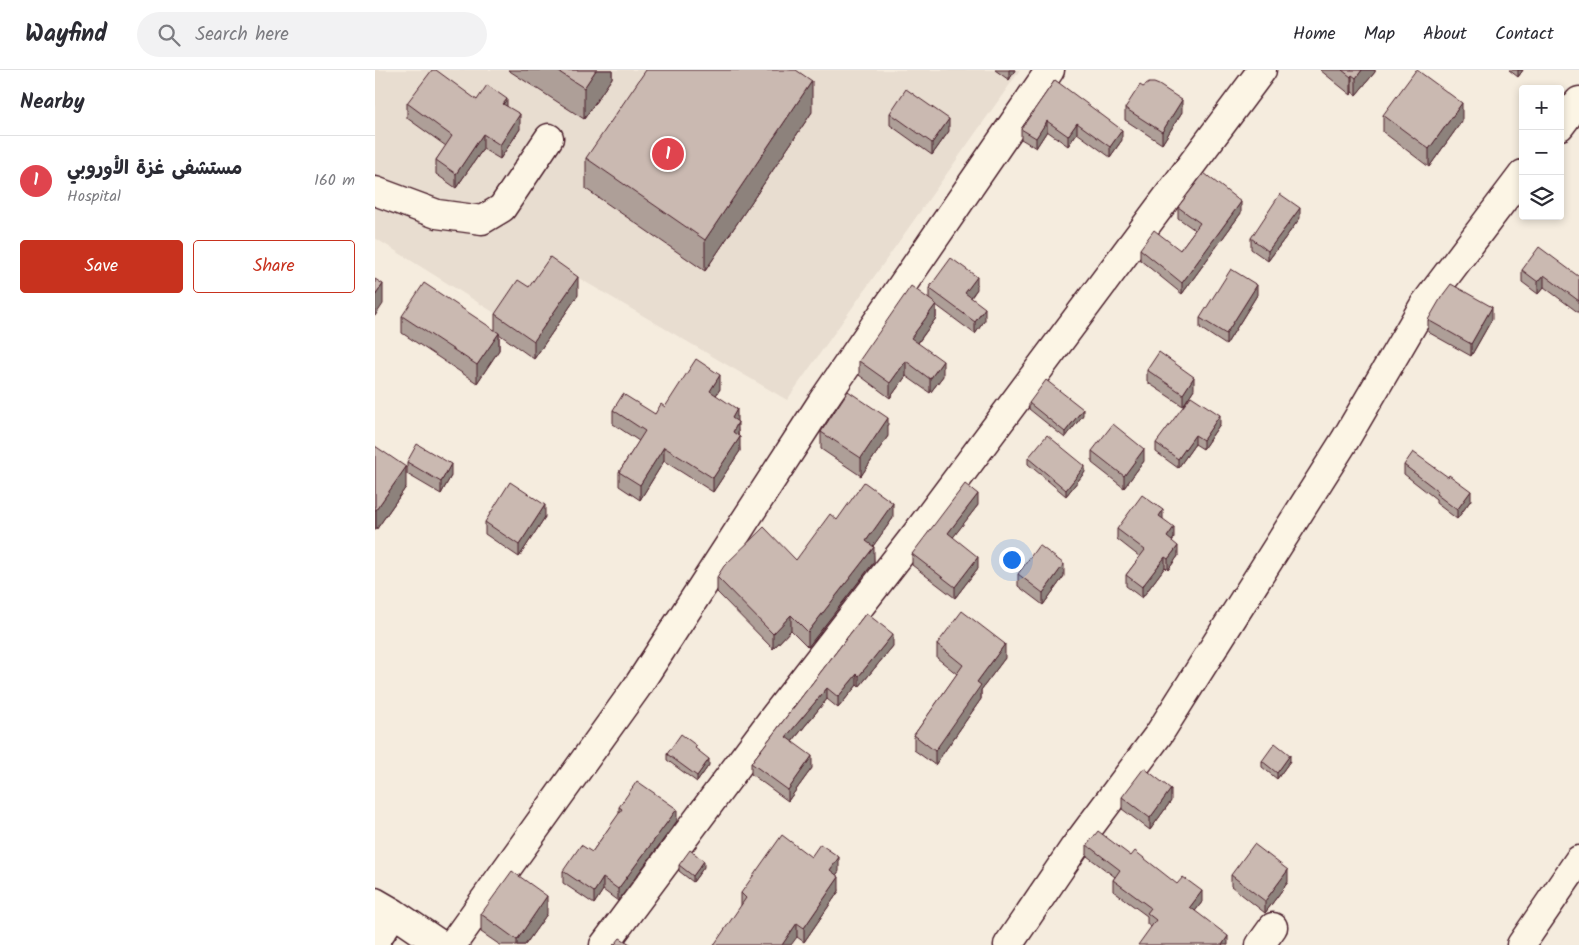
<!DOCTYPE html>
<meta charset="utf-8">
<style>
:root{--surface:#fff;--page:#f2f2f3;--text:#2b2b33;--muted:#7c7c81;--line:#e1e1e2;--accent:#c8321e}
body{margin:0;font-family:Kalam,"Playpen Sans Arabic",sans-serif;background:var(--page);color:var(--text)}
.controls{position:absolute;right:15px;top:15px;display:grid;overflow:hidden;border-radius:5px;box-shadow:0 2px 8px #0003}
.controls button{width:45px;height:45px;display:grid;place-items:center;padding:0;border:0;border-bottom:1px solid var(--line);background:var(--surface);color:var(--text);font:25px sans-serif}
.you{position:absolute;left:636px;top:489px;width:18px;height:18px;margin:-12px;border:4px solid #fff;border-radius:50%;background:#1a73e8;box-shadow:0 0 0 8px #1a73e833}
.badge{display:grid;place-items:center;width:32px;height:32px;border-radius:50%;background:var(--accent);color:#fff;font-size:16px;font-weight:700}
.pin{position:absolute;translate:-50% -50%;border:2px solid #fff;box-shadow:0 1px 5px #0006}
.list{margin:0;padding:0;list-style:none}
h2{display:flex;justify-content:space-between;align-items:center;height:65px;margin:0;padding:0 20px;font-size:21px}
h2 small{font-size:16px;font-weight:400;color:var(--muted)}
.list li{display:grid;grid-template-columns:32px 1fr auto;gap:15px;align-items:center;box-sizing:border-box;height:90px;padding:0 20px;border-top:1px solid var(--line)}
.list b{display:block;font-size:19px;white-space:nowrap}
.list p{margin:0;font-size:16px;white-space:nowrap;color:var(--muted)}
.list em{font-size:16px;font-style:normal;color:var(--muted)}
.actions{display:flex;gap:10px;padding:15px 20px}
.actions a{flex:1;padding:11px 0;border:1px solid var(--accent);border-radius:5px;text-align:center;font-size:18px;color:var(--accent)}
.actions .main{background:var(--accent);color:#fff}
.icon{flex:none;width:28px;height:28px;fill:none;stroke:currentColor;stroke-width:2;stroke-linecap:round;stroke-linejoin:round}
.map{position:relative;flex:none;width:1204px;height:875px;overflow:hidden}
header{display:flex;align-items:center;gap:30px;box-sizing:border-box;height:70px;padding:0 25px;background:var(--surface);border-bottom:1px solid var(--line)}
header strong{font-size:24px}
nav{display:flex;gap:28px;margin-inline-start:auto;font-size:18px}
.search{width:350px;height:45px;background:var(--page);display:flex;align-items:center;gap:12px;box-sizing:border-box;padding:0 18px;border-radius:28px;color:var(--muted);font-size:19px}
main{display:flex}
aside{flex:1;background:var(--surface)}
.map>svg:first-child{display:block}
.built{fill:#e8ddd0}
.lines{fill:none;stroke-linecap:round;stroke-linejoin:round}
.minor-casing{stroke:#4a1f2b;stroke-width:31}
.minor{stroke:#fcf5e5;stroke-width:28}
.wall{fill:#ae9f98;stroke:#4a1f2b}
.shaded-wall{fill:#8d827c;stroke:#4a1f2b}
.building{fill:#cab9b1;stroke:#4a1f2b}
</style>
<header>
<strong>Wayfind</strong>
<div class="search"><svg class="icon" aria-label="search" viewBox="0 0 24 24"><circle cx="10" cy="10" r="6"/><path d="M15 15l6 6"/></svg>Search here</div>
<nav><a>Home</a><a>Map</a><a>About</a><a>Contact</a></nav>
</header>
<main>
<aside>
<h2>Nearby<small></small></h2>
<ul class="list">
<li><span class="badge" style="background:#e0444e">1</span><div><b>مستشفى غزة الأوروبي</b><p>Hospital</p></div><em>160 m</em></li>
</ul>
<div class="actions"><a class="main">Save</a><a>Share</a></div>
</aside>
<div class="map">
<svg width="1204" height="875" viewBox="0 0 1204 875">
<rect width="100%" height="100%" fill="#f5ecde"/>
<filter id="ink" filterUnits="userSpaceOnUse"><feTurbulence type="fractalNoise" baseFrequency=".02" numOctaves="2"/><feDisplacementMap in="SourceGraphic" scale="10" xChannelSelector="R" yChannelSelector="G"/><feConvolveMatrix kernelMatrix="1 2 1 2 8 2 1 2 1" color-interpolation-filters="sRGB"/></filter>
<g filter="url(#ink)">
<path class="built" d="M0,0h645l-233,330 -234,-137 -34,65 -144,-90z"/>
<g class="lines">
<defs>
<path id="minor" d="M1185,56l19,-25
M0,121l62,23 45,6 20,-12 47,-70
M0,832l19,11 47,32
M0,871l19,-28
M77,875l185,-258 185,-285 228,-332
M229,875l170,-228 142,-183 346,-464
M633,875l66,-97 85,-114 186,-294 79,-135 99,-131
M885,875l13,-18
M1146,875l58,-85"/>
</defs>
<use href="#minor" class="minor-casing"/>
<use href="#minor" class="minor"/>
</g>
<path class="wall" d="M133,0h104v8l-28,41z
M620,0h20l-6,10z
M945,0h55v2l-19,23 -4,-3 -1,3z
M1134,0h14l-5,7z
M680,10l67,60 -12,17 -33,-24 -9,13 -21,-15 -11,17 -15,-9v-10z
M768,17l39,25 -20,32 -37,-24v-12z
M102,30l30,7 13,22 -20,30 -17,-10 -27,39 -20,-14v-14l10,-14 -39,-28v-15z
M437,42l-107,159 -119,-82v-31z
M515,43l59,18 -17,24 -42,-30z
M1008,45l79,6 -33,46 -46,-35z
M803,137l63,6 -59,81 -42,-34v-11l40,1 15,-20 -17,-12z
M925,148l-32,43 -17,-12v-11z
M1147,200l56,6 1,-1v38l-35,-26 -6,7 -16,-12z
M154,217l49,8 -44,64 -35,-25v16l-22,33 -75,-50v-17l93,14v-16z
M554,218l48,1 -6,9 14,22 -10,14 -39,-29v13l-18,25 25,33 -13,17 -24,-17 -16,22 -31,-23v-14l70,-62z
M882,225l-31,50 -26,-17v-10z
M1117,249l-21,37 -43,-24v-12z
M772,300l47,19 -11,17 -36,-24z
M345,319l-4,6 21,27 3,29 -27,41 -49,-31 -24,39 -21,-14v-14l20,-31 -26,-17v-14l42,4 10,-7z
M654,333l54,12 -18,23 -36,-29z
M845,354l-17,25 -8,-5 -17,24 -22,-16v-9z
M446,362l67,4 -27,40 -40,-27z
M0,376l31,41 -30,43h-1z
M717,381l52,10 -20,27 -32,-25z
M653,388l57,14 -19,24 -38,-32z
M32,392l44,14 -10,18 -34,-20z
M1029,395l67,35 -14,19 -21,-16v-4l-32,-25z
M603,435l-25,32 25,31 -23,30 -43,-33v-11z
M170,447l-26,40 -34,-23v-12z
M518,448l-20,28 1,16 -66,85 -17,-17 -18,19 -56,-57v-15l79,-17 41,-40z
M788,449l11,19 -2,3 6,15 -10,14 -3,-3 -23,31 -16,-12v-11l14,-18 -23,-18v-10z
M643,504l46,2 -21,29 -25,-19z
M491,543l27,33 -34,41 -2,-2 -19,23 -11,-9 -35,43 20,26 -24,33 -37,-27v-11z
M562,574l68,14 -24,32v9l-46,66 -21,-15v-15l43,-61 -20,-16z
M292,684l42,11 -12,17 -30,-22z
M887,691h28l-13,18 -15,-12z
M747,727l49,4 -21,29 -28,-21z
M244,737l58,14 -59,80 -15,-11 -9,14 -31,-21v-12l29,-19 27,-38z
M712,775l44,11 71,46 -7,9 33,34 -77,-18 -4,-3v-8l-34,-25v-11l2,-3 -28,-21z
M436,787l28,14 -3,4 3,16 -35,51 -7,-5 -56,-31v-13z
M304,795l25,2 -11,15 -14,-11z
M856,805l57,7 -23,31 -34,-27z
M106,844h66l-22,31h-25l-19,-13z"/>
<path class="shaded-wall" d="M221,0h16v8l-28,41v-31z
M634,0h6l-6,10z
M987,0h13v2l-19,23v-17z
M1143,0h5l-5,7z
M977,5v17l-1,3v-18z
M437,11v31l-107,159v-31z
M132,29v14l-4,-9z
M807,30v12l-20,32v-12z
M1087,33v18l-33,46v-18z
M145,44v15l-20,30v-14z
M574,49v12l-17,24v-12z
M672,51v10l-11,17v-10z
M702,53v10l-9,13v-10z
M747,60v10l-12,17v-10z
M108,64v15l-27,39v-14z
M866,132v11l-59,81v-11z
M925,138v10l-32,43v-10z
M1169,205v12l-6,7v-12z
M203,207v18l-44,64v-18z
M602,207v12l-12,16v-12z
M8,214v20l-8,12v-20z
M882,215v10l-31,50v-11z
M561,234v14l-25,34v-14z
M1117,237v12l-21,37v-12z
M610,238v12l-10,14v-12z
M124,263v17l-22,33v-18z
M531,291v15l-16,22v-15z
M568,291v15l-13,17v-14z
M345,305v14l-10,16v-14z
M819,307v12l-11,17v-12z
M362,339v14l-5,-5z
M708,339v6l-18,23v-6z
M845,345v9l-17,25v-9z
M513,348v18l-27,40v-18z
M363,352v15l-5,-5z
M820,365v9l-17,24v-9z
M365,367v14l-27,41v-14z
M289,377v14l-24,39v-15z
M769,379v12l-20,27v-12z
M76,394v12l-10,18v-12z
M710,396v6l-19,24v-6z
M31,397v20l-30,43v-20z
M1096,421v9l-14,19v-9z
M603,424v11l-30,39v-11z
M518,433v15l-27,38v-15z
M170,435v12l-26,40v-12z
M788,440v11l-4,-5z
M799,457v11l-7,10v-11z
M803,476v10l-10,14v-11z
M499,477v15l-66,85v-15z
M603,487v11l-23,30v-11z
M790,487v10l-23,31v-11z
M689,494v12l-21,29v-12z
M416,545v15l-18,19v-15z
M518,564v12l-34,41v-11z
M630,574v14l-24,32v9l-46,66v-14l42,-69z
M482,604v11l-19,23v-11z
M452,618v11l-41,50v-12z
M915,685v6l-13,18v-6z
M437,686v12l-24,33v-11z
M334,689v6l-12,17v-6z
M796,719v12l-21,29v-12z
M302,739v12l-59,80v-12z
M464,787v14l-9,13v-14z
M329,791v6l-11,15v-6z
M913,800v12l-23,31v-12z
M464,807v14l-35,51v-14z
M228,808v12l-9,14v-12z
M827,821v11l-12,16v-11z
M172,826v18l-22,31h-8v-5z
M422,853v14l-6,8h-9z
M853,866v9h-6z"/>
<path class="building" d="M57,0h4l41,30 10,-15 20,14 -4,5 17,10 -20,31 -17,-11 -27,40 -20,-14 16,-24 -45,-33z
M181,0h40l-12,18z
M271,0h150l16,11 -107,159 -119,-82z
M967,0h20l-6,8 -4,-3 -1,2z
M1041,0h1l45,33 -33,46 -46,-34z
M680,10l67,50 -12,17 -33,-24 -9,13 -21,-15 -11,17 -15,-9z
M774,13h5l5,2 23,15 -20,32 -37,-24 15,-23 3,2z
M531,19l43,30 -17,24 -42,-30z
M829,103l37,29 -59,81 -42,-34 14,-19 26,20 20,-27 -22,-16z
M905,124l20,14 -32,43 -17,-13z
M1164,177l39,29 1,-1v26l-35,-26 -6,7 -16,-12z
M175,187l28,20 -44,64 -39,-27 23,-34 11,7z
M576,188l26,19 -12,16 20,15 -10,14 -46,-34z
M856,199l26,16 -31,49 -26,-16z
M0,209l8,5 -8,12z
M49,213l75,50 -22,32 -75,-49z
M1076,214l41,23 -21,37 -43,-24 14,-24z
M536,216l25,18 -25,34 32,23 -13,18 -24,-18 -16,22 -31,-22z
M784,282l35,25 -11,17 -36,-24z
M321,289l24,16 -10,16 27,18 -5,9 6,4 -5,10 7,5 -27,41 -49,-31 -24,38 -21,-13 26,-41 -32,-21 10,-16 32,20 6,-10 4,3z
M671,310l37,29 -18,23 -36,-29z
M473,321l40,27 -27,40 -40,-26z
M816,326l29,19 -17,25 -8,-5 -17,24 -22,-16z
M738,354l31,25 -20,27 -32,-25z
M672,365l38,31 -19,24 -38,-32z
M42,374l34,20 -10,18 -34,-20z
M0,376l31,21 -30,43h-1z
M1038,382l35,25 1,-2 22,16 -14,19 -21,-16 2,-3 -34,-26z
M135,412l35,23 -26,40 -34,-23z
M489,412l29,21 -27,38 8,6 -66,85 -17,-17 -18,19 -56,-57 7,-11 40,-39 32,33 34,-46 7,6z
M590,414l13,10 -30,39 30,24 -23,30 -43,-33z
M767,425l21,15 -4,6 15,11 -7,10 11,9 -10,13 -3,-2 -23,30 -16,-12 19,-25 -28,-21z
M664,475l25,19 -21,29 -25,-19z
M587,541l43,33 -28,38 4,3 -46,66 -21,-16 49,-70 -26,-21z
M491,543l27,21 -34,42 -2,-2 -19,23 -11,-9 -41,49 26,19 -24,34 -37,-27z
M306,664l16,12 -2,2 14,11 -12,17 -30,-22z
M900,673l15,12 -13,18 -15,-12z
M769,698l27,21 -21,29 -28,-21z
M262,711l40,28 -59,80 -15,-11 -9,14 -31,-21 18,-26 11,7 30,-43 -3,-2z
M723,761l33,25 4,-5 42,33 6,-7 19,14 -12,16 38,29 -6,9h-84l18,-25 -9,-7 4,-5 -38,-28 7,-10 -33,-25z
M407,765l29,22 9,-13 19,13 -9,13 9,7 -35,51 -7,-5 -15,22h-68l32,-47 -5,-5z
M879,774l34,26 -23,31 -34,-26z
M315,780l14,11 -11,15 -14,-11z
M137,801l35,25 -30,44 -36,-26z
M245,868l12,7h-19l3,-2z"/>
</g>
</svg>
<div class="controls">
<button>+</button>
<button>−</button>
<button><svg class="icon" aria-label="layers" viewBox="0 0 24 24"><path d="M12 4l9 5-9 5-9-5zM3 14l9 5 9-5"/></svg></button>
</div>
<div class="you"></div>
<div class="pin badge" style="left:293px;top:84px;background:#e0444e">1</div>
</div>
</main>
